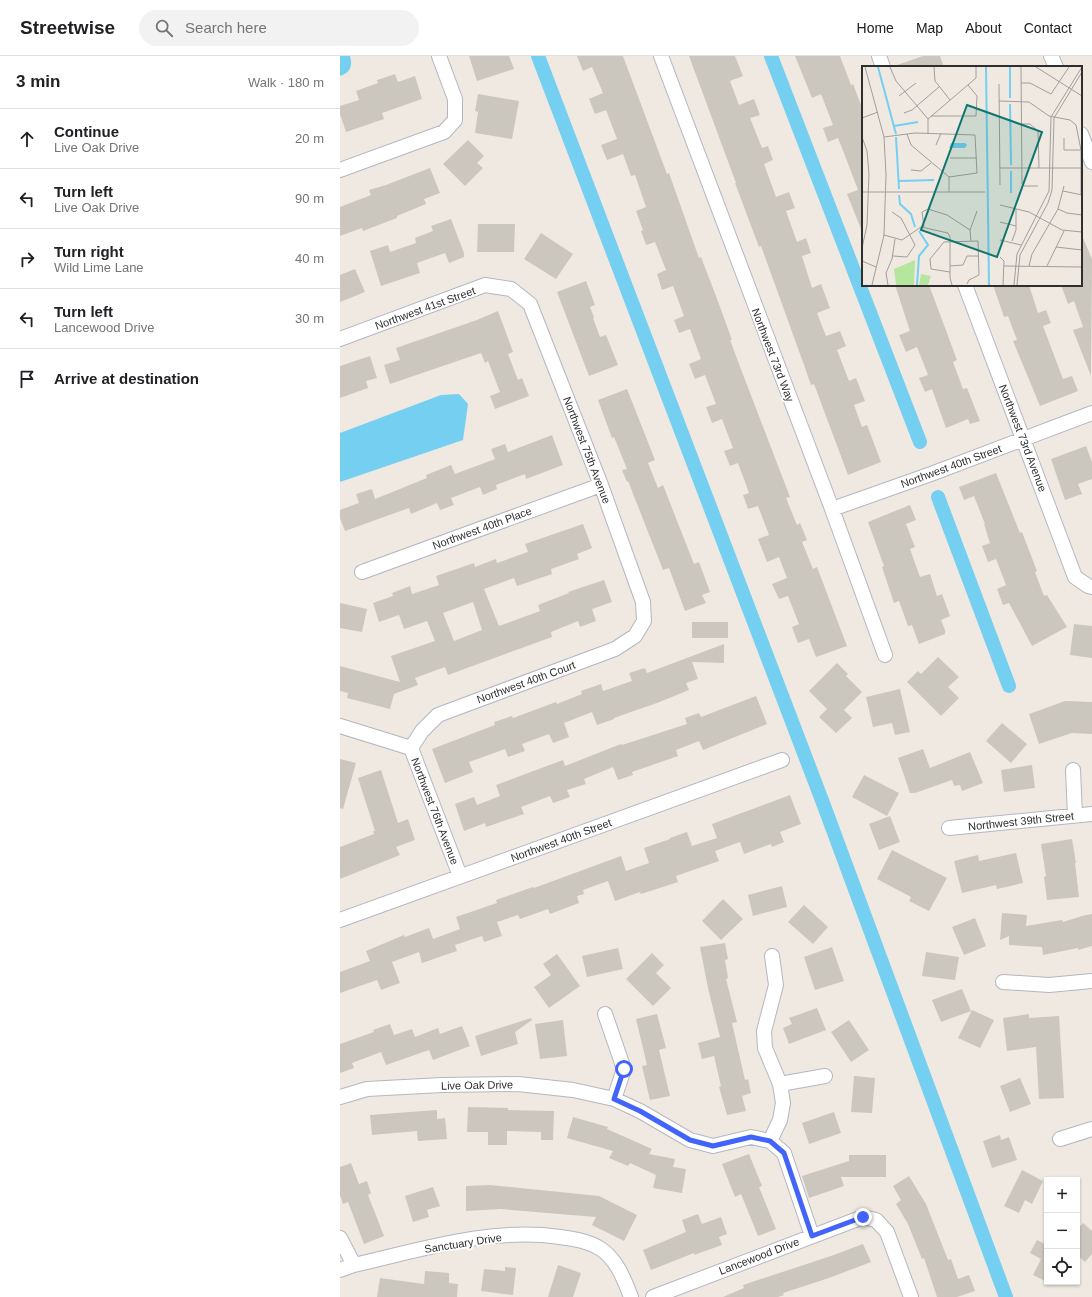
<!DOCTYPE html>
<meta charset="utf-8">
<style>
:root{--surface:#fff;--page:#f2f2f2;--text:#202124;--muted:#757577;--line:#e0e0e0}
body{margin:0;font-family:Arial,sans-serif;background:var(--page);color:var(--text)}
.controls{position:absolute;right:12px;bottom:12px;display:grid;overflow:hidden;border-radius:0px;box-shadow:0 1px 3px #0004}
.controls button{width:36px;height:36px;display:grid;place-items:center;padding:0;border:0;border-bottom:1px solid var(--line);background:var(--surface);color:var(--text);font:20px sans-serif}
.stop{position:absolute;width:12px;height:12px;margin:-9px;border:3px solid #4264fb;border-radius:50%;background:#fff}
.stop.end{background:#4264fb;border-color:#fff;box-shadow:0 1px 4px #0008}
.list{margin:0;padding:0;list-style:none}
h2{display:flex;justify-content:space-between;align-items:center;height:52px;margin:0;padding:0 16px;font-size:17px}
h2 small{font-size:13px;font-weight:400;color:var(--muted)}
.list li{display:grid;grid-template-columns:26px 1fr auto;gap:12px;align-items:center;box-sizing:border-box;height:60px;padding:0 16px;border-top:1px solid var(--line)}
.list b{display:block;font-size:15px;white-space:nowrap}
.list p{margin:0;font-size:13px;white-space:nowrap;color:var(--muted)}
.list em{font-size:13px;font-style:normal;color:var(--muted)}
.icon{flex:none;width:22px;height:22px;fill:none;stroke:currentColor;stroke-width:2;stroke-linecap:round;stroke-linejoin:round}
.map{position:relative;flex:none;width:752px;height:1241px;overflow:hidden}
header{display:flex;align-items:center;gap:24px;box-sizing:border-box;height:56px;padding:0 20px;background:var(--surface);border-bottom:1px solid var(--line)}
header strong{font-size:19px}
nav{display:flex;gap:22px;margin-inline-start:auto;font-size:14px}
.search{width:280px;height:36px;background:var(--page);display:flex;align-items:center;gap:10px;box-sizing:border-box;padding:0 14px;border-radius:22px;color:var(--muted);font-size:15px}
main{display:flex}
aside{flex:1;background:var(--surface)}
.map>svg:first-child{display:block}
.water{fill:#75cff0}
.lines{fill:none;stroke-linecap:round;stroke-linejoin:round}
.canal{stroke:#75cff0;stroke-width:14}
.building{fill:#cbc7bf;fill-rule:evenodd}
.minor-casing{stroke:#b4b7c1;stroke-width:16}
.minor{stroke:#fff;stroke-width:14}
.route{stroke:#4264fb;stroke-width:5}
.labels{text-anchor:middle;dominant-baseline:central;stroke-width:4;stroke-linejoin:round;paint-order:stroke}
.street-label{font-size:11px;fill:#2e2e2e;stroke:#fff}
.inset-river{fill:none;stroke:#75cff0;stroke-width:2}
.inset-road{fill:none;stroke:#a29e99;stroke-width:1}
.view{fill:#0f766e;fill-opacity:0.15;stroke:#0f766e;stroke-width:2}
.inset-edge{fill:none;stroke:#2e2e2e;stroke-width:2}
</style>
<header>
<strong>Streetwise</strong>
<div class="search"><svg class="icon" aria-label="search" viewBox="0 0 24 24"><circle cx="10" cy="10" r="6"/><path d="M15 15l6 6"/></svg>Search here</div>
<nav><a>Home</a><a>Map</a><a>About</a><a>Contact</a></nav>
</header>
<main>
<aside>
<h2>3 min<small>Walk · 180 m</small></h2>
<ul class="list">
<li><svg class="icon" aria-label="ahead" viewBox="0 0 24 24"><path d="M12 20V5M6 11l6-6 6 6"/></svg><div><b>Continue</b><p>Live Oak Drive</p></div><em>20 m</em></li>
<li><svg class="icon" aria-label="left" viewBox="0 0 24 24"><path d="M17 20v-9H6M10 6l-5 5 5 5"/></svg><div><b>Turn left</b><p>Live Oak Drive</p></div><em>90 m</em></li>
<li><svg class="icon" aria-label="right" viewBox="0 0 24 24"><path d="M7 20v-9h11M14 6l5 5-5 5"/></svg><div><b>Turn right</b><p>Wild Lime Lane</p></div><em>40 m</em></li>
<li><svg class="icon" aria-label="left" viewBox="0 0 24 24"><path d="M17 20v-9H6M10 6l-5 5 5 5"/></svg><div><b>Turn left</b><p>Lancewood Drive</p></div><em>30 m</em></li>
<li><svg class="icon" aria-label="arrive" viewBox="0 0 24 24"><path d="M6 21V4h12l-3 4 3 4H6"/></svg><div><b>Arrive at destination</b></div></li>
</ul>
</aside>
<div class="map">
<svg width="752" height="1241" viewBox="0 0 752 1241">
<rect width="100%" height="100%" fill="#efe9e1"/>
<path class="water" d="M0,0h10c3,10 0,17 -10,20z
M119,338l9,10 -5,36 -123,42v-49l101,-38z"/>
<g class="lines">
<path class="canal" d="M198,0l285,747 183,494
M431,0l149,386
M598,441l71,189"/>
</g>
<path class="building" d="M129,0h40l5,13 -37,12z
M237,0h46l44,118 2,-1 30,85 2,-1 18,47 13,36h-2l9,24 51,133 -4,1 11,27 3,-2 7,17 -5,2 11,27 4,-2 30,79 -31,11 -7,-18 -11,4 -6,-16 7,-3 -11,-28 -9,3 -7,-15 15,-6 -8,-21 -12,5 -9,-23 11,-4 -11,-29 -10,3 -5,-14 6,-2 -11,-30 -8,3 -6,-15 9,-3 -11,-29 -10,4 -6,-16 10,-3 -11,-29 -10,4 -6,-15 12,-5 -11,-30 -11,4 -5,-13 10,-4 -11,-30 -11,4 -5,-16 9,-4 -11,-28 -9,3 -5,-14 2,-1 -7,-19 10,-4 -11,-32 -4,1 -8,-22 -16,6 -6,-15 16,-6 -11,-29 -11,4 -6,-15 14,-6 -11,-26 -9,4z
M349,0h46l8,20 -13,5 9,24 15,-6 6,16 -10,3 12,30 6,-2 5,14 -9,4 12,33 13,-5 6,16 -9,3 11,31 9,-4 5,15 -9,3 10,32 9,-4 9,24 -13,5 9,23 14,-5 6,15 -9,4 12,31 7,-3 9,23 -11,4 8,22 5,-2 14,37 -33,13 -34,-91 -3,1 -7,-20 -43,-119 -2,1 -24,-64h1z
M455,0h45l11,29 2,-1 10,26v124l-16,-40 11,-4 -11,-29 -9,-23 -10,4 -5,-14 10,-3 -12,-31 -9,4z
M583,0h17l4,11h-47v-2z
M55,18l3,8 17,-6 7,23 -40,14 2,6 -38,13 -6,-18v-8l19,-6 -3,-9 22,-8 -1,-3z
M138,38l41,7 -7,38 -37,-6 3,-21 -3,-1z
M128,84l16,16 -7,7 6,5 -18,18 -22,-22z
M90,112l10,25 -16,6 2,5 -29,12v2l-34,13 -1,-3 -22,8v-29l31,-12 -2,-5 17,-5z
M111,163l13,34v4l-15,6 -4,-10 -28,10 3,10 -39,13 -11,-35 18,-6 2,7 26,-9 -1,-5 18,-7 -2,-5z
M138,168h37l-1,28h-37z
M201,177l32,21 -17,25 -32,-20z
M741,177l11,26 -1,117 -18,-46 10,-3 -9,-26 -6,3 -7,-19h20z
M15,213l10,23 -25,10v-27z
M246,225l9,24 -5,2 4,10 -1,1 7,19 6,-2 12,30 -29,11 -32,-84z
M555,229h34l28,75 -4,2 10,27 4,-1 13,33 -10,3 -2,-5 -22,9 -14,-39 -7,3 -6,-14 9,-3 -11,-28 -11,5 -7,-17 11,-4z
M653,229h36l9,28 8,-3 5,13 -8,3 20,53 9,-3 6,15 -38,15 -27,-65 4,-1 -9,-24 -4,1z
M158,255l15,41 -5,2 10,26 4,-2 7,18 -34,13 -5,-13 10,-4 -12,-31 -3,2 -4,-10 -91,31 -6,-19 16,-5 -4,-12 81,-28z
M30,300l7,22 -11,3 2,7 -28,10v-32z
M287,333l28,71 -7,3 10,25 5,-3 31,79 5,-2 11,30 -8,3 4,8 -21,8 -16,-43 -6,2 -35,-89 -1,1 -5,-12 5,-1 -13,-32 -2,1 -14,-38z
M212,379l11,30 -37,14 -1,-5 -29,11 1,4 -14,6 -3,-8 -29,11 3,7 -14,5 -3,-7 -26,11 -2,-6 -64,23 -5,-13v-8l19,-7 -3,-9 16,-5 3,10 52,-21 -1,-3 25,-10 4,9 40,-15 -4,-10 14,-5 3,8z
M746,390l6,16v17l-14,5 4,10 -17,6 -14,-41z
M656,417l24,60 2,-1 15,39 -2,1 9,24 3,-1 20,32 -35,19 -23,-43 -6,2 -6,-16 9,-4 -10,-26 -8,3 -6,-16 8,-3 -6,-19h1l-11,-28 -10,4 -5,-13z
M570,449l6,15 -10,4 9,23 -5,2 10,28 10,-3 7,22 5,-2 8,22 -9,4 4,10v4l-26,10 -7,-19 -4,1 -9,-25 -5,2 -12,-36 2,-1 -16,-44z
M243,468l9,24 -15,6 2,5 -28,10 1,5 -35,12 -3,-8 -30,11 15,37 41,-15 -2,-6 31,-12 -1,-1 36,-12 8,22 -20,7 4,12 -16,6 -2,-6 -27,11 1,5 -104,38 -3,-8 -30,11 3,7 -24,9 -4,15 -43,-11 1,-5 -8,-2v-25l60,16 -9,-26 44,-15 -8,-20 -23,8 -5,-14 -20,7 -6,-19 20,-7 -1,-3 18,-7 2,8 27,-9 -3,-9 38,-13 1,4 21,-8 1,4 31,-11 -3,-8zM133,546l9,28 -28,11 -11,-28z
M0,547l27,6 -5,23 -22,-4z
M352,566h36v16h-36z
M734,568l18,2v32l-22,-3z
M384,588v19l-32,-1 6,17 -12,4 3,7 -32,13 -43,15v1l-17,6 -5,-13 -28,11 5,14 -16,6 -4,-9 -27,10 3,7 -17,6 -3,-8 -36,13 4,10 -28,11 -13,-34 63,-24 -1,-3 18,-6 1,2 43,-16 1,2 25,-10 -1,-3 20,-7 2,7 29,-10 -3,-8 16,-5 2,5z
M598,601l21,20 -11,10 11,11 -18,18 -34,-34 11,-11 3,3z
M497,607l11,11 -2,2 16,16 -18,18 8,8 -16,15 -17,-16 8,-8 -18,-18z
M560,633l10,43 -15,3 -3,-12 -19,4 -7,-30z
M416,640l11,28 -64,26 -4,-9 -23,9 2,6 -46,16 1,3 -15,5 -5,-13 -29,12 2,5 -19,6 3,7 -17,6 -3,-7 -29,11 3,7 -38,13 -1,-4 -21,8 -9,-27 19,-7 3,8 23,-9 -4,-11 67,-25 2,6 56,-22 1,1 65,-21 -2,-6 14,-5 2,4z
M725,645l27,1v32l-20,-1 -33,11 -10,-30z
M662,667l25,21 -16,19 -25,-22z
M583,693l7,19 40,-16 13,31 -21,8 -2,-6 -6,1 -2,-6 -37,13h-5l-12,-35z
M0,703l16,4 -13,46 -3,-1z
M692,709l3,23 -31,4 -3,-22z
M41,714l17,53 10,-4 7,21 -19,7 4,8 -60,24v-32l34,-13 -1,-3h2l-17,-53z
M524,719l35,18 -12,23 -35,-19z
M450,739l11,29 -21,8 4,10 -12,5 -1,-3 -27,10 -4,-12 -25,9 4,10 -43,15 2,6 -37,12 -1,-2 -25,9 -7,-20 -25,9 1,4 -7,2 2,7 -29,11 -2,-5 -28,10 -2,-4 -21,7 5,14 -18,6 -2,-6 -27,9 2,6 -35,12 -3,-11 -27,10 8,21 -19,7 -4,-10 -37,13v-21l30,-11 -4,-10 38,-16 1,2 24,-9 4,11 27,-10 -4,-12 41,-14 -1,-3 37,-13 1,1 87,-32 5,15 23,-8 -5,-15 26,-9v-1l17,-6 5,14 25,-8 -5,-14z
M550,760l10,26 -21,8 -10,-26z
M732,783l4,24h-1l4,34 -32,3 -3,-23 2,-1 -5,-32z
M552,794l55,28 -18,33 -20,-10 2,-4 -34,-18z
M676,797l7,30 -26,6 -1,-4 -34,8 -8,-32 24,-6 1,6z
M442,830l5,21 -34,9 -5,-21z
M383,843l20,20 -22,21 -19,-19z
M464,849l24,22 -15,17 -25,-22z
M662,857l25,2 -1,11 36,-6 1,2 19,-6 10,-2v32l-14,4v-2l-35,7 -1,-8 -33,-2v-9l-9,4z
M635,862l11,28 -22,9 -12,-28z
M385,887l3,16 -3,1 3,18 -2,1 11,43 -5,1 13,57 3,-1 3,14 -9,3 4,15 -19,4 -8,-28 2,-1 -7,-30 -12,3 -4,-16 22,-6 -12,-49 -8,-41z
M492,891l12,34 -29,9 -11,-33z
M278,892l5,21 -36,8 -5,-21z
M586,896l33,5 -4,23 -33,-4z
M312,897l12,12 -8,8 15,15 -18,18 -27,-27z
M217,898l23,32 -31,22 -15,-21 17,-12 -8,-11z
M622,933l9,22 -30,11 -9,-22z
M477,952l9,22 -37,14 -6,-16 9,-4 -3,-6z
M632,954l22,10 -14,28 -22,-10z
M317,958l9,34 -7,2 11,46 -20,4 -8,-34 5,-1 -11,-46z
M689,958v4l30,-2 5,82 -25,1 -3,-52 -29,4 -4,-33z
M191,962l1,2 -17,12 3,12 -37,12 -6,-20z
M223,964l4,36 -27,3 -5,-35z
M509,964l20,30 -18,12 -20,-30z
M50,968l4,11 18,-6 3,8 23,-9 2,6 22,-8 8,20 -37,14 -4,-10 -43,15 -5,-13 -29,11 2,5 -14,5v-29l34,-12 -1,-2z
M514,1020l21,2 -3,35 -21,-1z
M680,1022l11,26 -21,8 -10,-26z
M128,1051l40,1v2l46,1 -1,29h-12v-8l-34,-1v14h-19v-13h-21z
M97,1054v9l8,-1 2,21 -29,2 -1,-10 -45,4 -2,-20z
M494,1056l7,21 -32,11 -7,-21z
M233,1061l35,10 -1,2 45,20 -3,5 26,5 -2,8 13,2 -4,24 -29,-5 3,-13 -26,-12 -2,3 -19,-8 4,-7 -46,-13z
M660,1079l1,5 8,-3 8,23 -25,8 -9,-27z
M409,1098l13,32 -3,1 17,42 -18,7 -17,-42 -6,3 -13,-33z
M509,1099h37v22h-45l3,9 -35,12 -7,-22 47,-15z
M11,1107l8,21 8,-3 4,12 -3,2 16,41 -20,8 -16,-42 -5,2 -3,-9v-28z
M682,1114l21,11 -11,23 -7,-4 -6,13 -15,-7z
M569,1120l17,28 22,56 3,-1 7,20 11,-4 6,16 -18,6h-20l-13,-39 -2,1 -14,-35 -12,-20 5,-4 -8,-14z
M150,1129l109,11 38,19 -13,26 -32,-16 4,-8 -96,-8 -34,2v-25z
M93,1131l7,19 -13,4 2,7 -16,5 -8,-26z
M358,1158l4,10 19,-7 6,17 -8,3 3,8 -28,10v-2l-43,17 -8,-20 43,-18 -4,-12z
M743,1167l9,8v23l-7,8 -8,-7v-25z
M697,1184l10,5v37l-14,-7 8,-16 -11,-6z
M523,1188l8,18 -42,16 -46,15 1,2 -6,2h-55l21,-9 -1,-3 88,-29z
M218,1209l23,8 -8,24h-25z
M165,1211l11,1 -3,27 -32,-4 3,-22 21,2z
M85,1215l24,2v10l9,1 -1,13h-80l3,-19 44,6z"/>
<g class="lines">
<defs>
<path id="minor" d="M321,0l171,453 53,146
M539,0l4,11
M711,0l5,11
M741,78l11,28
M0,114l104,-38 11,-12v-21l-16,-43
M625,229l110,292 13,9 4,1
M0,283l145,-54 26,4 19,15 71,181 42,117 1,19 -9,15 -20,13 -177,66 -16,16 -11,17
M492,453l99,-35 161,-61
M22,516l239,-87
M0,670l71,22
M71,692l49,128
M733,714l2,45
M609,772l143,-14
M0,864l442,-160
M432,900l4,29 -12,46 1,17 15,36 3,19 -3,17 -10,21 14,12 28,83
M663,926l46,3 43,-4
M265,958l19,55 -10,30
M440,1028l45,-8
M0,1041l27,-8 75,-4 76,-1 55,6 41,9 26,12 50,29 23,6 38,-9 19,4
M720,1083l32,-10
M0,1182l14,27
M0,1214l14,-5c66,-15 137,-38 206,-28 15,2 28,4 41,12 16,11 23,30 30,48
M313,1241l210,-80 13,3 11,12 24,65"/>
</defs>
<use href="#minor" class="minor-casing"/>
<use href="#minor" class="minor"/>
</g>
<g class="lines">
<path class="route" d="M284,1013l-10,30 26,12 50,29 23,6 38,-9 19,4 14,12 28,83 51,-19"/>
</g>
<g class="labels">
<g class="street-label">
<text transform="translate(85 252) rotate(-20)">Northwest 41st Street</text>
<text transform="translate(433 299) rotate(69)">Northwest 73rd Way</text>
<text transform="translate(683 382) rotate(69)">Northwest 73rd Avenue</text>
<text transform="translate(247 394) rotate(69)">Northwest 75th Avenue</text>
<text transform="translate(611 410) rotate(-20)">Northwest 40th Street</text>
<text transform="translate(142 472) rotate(-20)">Northwest 40th Place</text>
<text transform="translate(186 626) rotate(-20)">Northwest 40th Court</text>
<text transform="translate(95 755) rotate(69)">Northwest 76th Avenue</text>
<text transform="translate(681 765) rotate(-6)">Northwest 39th Street</text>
<text transform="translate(221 784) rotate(-20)">Northwest 40th Street</text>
<text transform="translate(137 1029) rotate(-1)">Live Oak Drive</text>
<text transform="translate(123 1187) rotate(-9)">Sanctuary Drive</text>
<text transform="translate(419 1200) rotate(-21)">Lancewood Drive</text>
</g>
</g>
<g transform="translate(522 10)">
<rect width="220" height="220" fill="#efe9e1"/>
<path d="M53,194l-1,25h-18l-2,-16zM59,208l10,2 -3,9h-9z" fill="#b6e59e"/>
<path d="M89,77h14l2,2 -2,3h-16z" fill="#75cff0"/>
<path class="inset-river" d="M16,1l18,67M124,1l3,218M148,1v31M148,38l1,61M32,60l24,-4M34,71l3,52M149,105v22M37,115l35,-1M37,129l1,9 11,10 4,13M55,219l2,-29 9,-11 -9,-14"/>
<path class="inset-road" d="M3,1l19,70 2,38 -2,60 -12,50M28,1l6,14 32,38v14M72,1l1,14 15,19M159,1l1,117 2,2h14M174,1l46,29M159,17h9l21,11 18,-27M137,18l1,101M37,30l17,-13M137,35l30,1 20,14 21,4 6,5 5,25v45M42,47l8,-3 27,-23M69,50h45l1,-20 -9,-11M0,52l16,-6M66,53l48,-41v-11M159,58h9l8,7 1,37M45,68l4,11 38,32M0,71l5,14 2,23 -2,51 -5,23M22,71l31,-4 60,2 2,38 -28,4M202,72v12h18M74,79l5,-12M88,92h27M138,102h82M49,104l10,1 10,-8M87,111v15M201,125l19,4M0,126h123M138,139l29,7 33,18 20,2M196,143l9,4 15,2M30,146l9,6 14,27 -8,12 -14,-1M138,156l16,4M62,161l-2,-15 6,-3 19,6 23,15M22,169l18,5 19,-13 27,6 2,4v41l2,7M138,174l21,5M109,175l-1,-11 7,-19M150,175l4,-11v-21M194,181l26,3M138,191l4,4 -1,24M0,195l14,6M88,200l13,-1 4,-9h12M142,200l78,1M167,200l3,-12 26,-45 6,-23M185,200l17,-35M88,206l-19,-3 -1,-10 14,-17 34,-1 1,34 -10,5 -2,4M26,219l-2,-12 6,-14 3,-20M152,219l3,-31 32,-63 2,-74 31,-50M155,219l3,-30 28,-52 4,-13 2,-72 28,-46"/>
<path class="view" d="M105,39l75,27 -45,125 -76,-27z"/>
<rect width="220" height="220" class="inset-edge"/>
</g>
</svg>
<div class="controls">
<button>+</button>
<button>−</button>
<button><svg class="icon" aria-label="locate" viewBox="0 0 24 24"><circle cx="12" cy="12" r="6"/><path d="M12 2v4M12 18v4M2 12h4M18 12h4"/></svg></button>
</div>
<div class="stop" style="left:284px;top:1013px"></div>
<div class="stop end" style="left:523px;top:1161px"></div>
</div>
</main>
